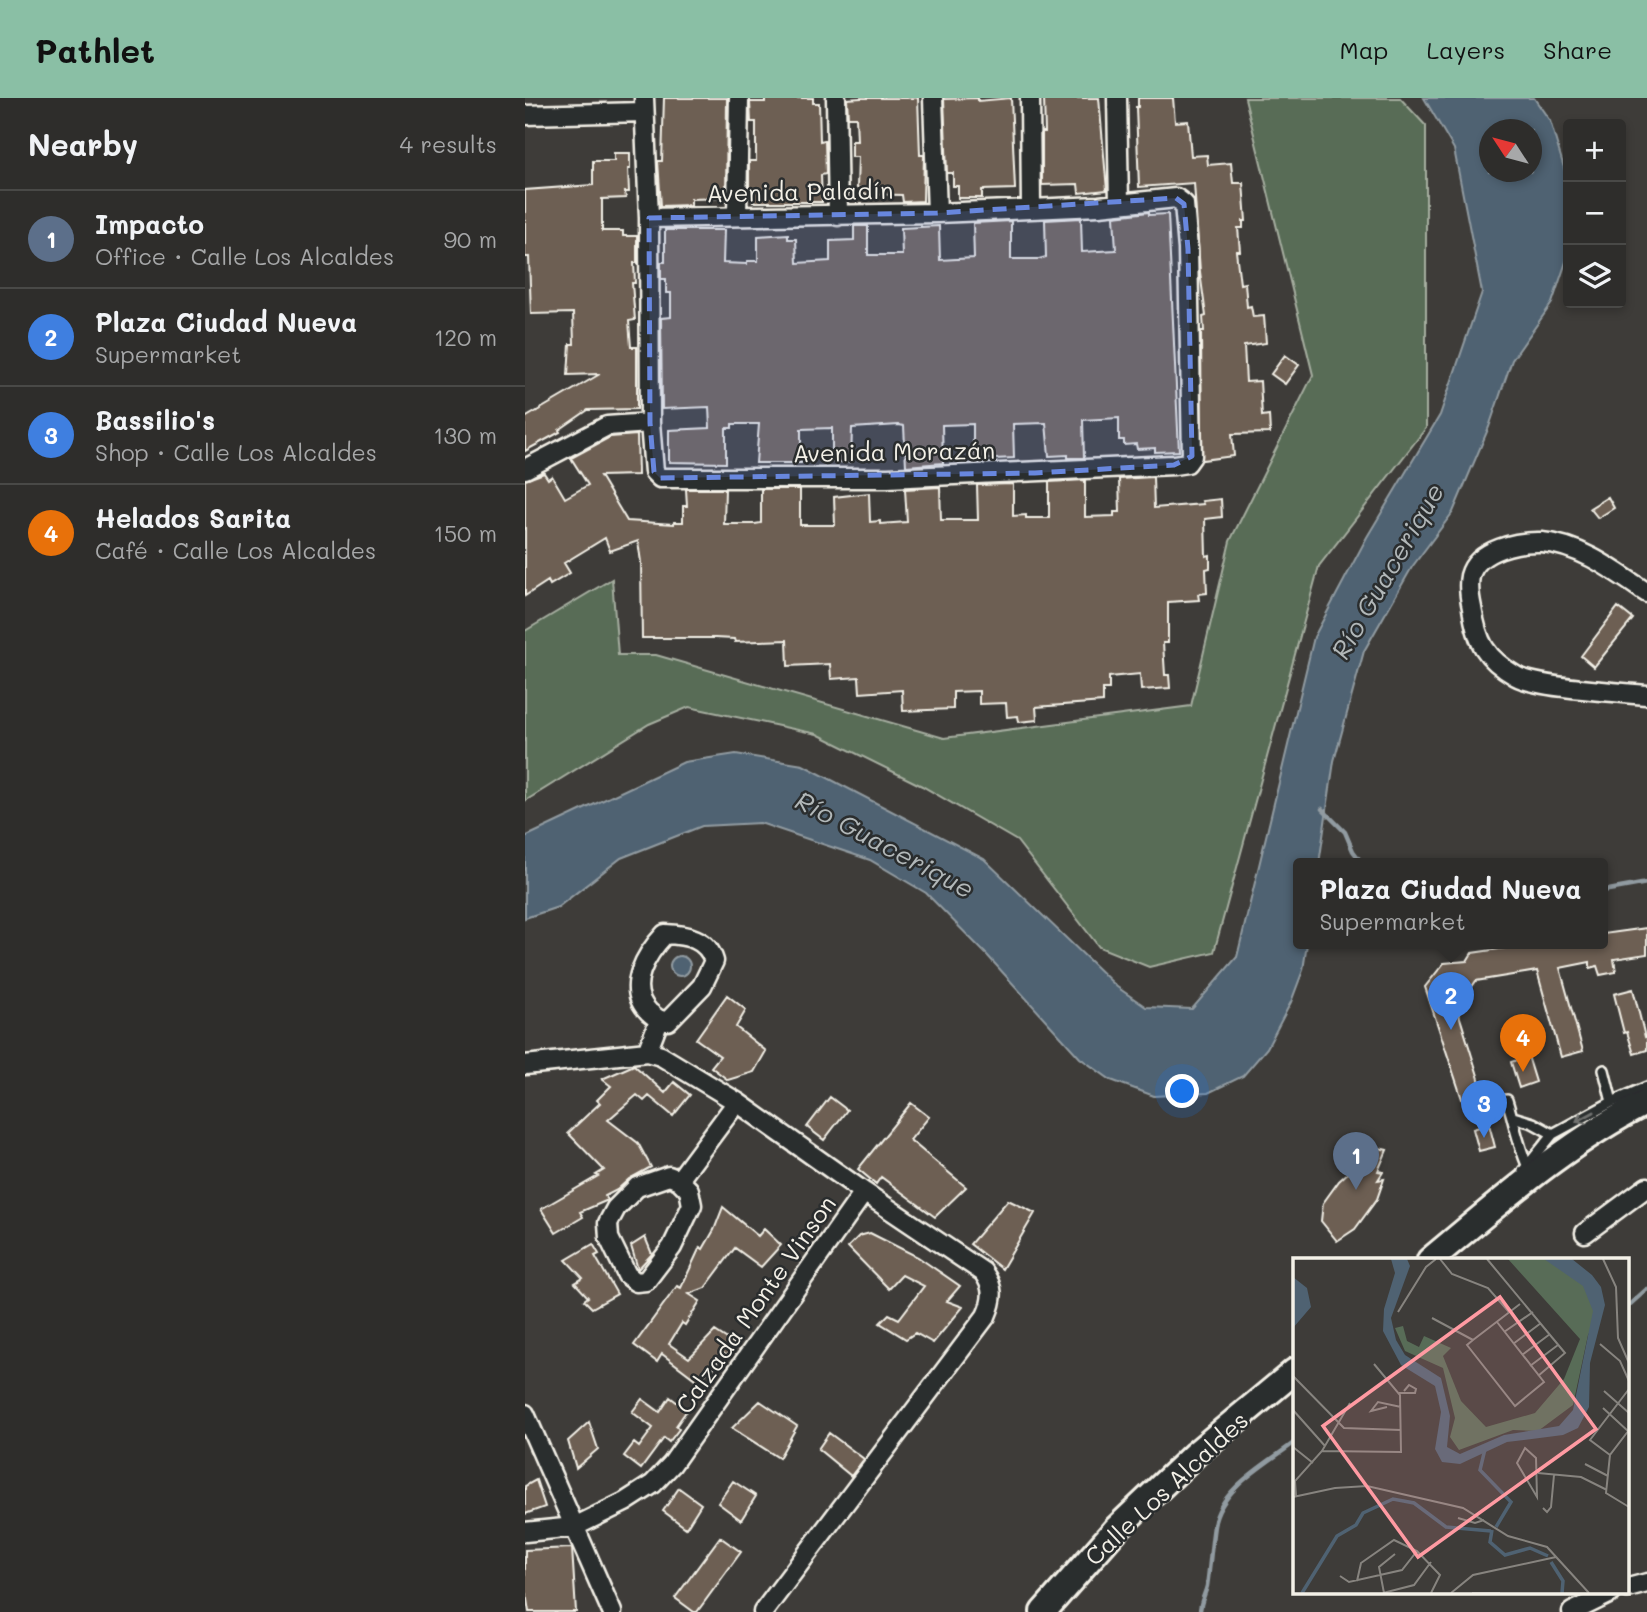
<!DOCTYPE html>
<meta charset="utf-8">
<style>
:root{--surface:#2e2d2b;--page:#363533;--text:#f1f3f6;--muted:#a7a8a9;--line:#494947;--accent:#8abfa5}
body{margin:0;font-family:Mali,sans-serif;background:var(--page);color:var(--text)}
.controls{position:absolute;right:21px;top:21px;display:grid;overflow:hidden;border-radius:7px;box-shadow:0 4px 10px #0003}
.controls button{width:63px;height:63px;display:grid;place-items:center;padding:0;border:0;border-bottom:2px solid var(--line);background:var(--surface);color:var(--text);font:35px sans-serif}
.compass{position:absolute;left:954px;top:21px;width:63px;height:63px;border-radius:50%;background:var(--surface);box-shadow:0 4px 10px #0003;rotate:306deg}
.you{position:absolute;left:658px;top:994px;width:24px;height:24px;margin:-18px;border:5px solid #fff;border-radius:50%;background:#1a73e8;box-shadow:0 0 0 10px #1a73e833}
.badge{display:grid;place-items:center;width:46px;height:46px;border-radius:50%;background:var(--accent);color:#fff;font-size:23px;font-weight:700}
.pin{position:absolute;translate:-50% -58px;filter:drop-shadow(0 2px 4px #0008)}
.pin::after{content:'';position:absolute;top:37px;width:24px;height:21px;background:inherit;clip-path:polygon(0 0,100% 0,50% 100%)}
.popup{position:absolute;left:768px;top:760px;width:315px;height:91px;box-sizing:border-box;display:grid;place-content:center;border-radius:7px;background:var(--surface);filter:drop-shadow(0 2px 5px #0005);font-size:23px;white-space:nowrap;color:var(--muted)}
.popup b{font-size:26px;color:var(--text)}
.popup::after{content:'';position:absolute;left:50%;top:100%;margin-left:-14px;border:14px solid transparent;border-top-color:var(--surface)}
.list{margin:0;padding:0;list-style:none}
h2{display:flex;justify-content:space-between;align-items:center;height:91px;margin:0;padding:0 28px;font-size:30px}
h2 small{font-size:23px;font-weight:400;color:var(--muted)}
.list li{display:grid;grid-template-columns:46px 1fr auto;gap:21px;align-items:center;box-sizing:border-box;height:98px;padding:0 28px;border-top:2px solid var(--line)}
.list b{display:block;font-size:26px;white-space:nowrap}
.list p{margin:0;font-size:23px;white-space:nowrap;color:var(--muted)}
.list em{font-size:23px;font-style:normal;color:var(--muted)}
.icon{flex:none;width:38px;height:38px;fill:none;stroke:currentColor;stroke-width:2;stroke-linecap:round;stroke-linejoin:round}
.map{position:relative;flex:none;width:1122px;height:1514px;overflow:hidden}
header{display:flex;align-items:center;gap:42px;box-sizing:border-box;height:98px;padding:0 35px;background:var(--accent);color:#111}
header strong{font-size:33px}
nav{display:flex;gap:38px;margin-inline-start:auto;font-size:24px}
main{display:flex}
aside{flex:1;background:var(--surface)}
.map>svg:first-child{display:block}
.green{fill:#586c57;stroke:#a6aea0;stroke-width:2}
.water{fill:#4f6272;stroke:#919ba1;stroke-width:2;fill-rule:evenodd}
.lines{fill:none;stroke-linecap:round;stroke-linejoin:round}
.stream{stroke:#919ba1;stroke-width:4.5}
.building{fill:#6d5f53;stroke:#f4f1e8;stroke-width:2}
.service-casing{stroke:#f4f1e8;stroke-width:14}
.minor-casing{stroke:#f4f1e8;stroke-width:23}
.secondary-casing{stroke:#f4f1e8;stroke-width:30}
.service{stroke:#2a2d2e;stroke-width:9}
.minor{stroke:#2a2d2e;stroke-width:18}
.secondary{stroke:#2a2d2e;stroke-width:24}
.oneway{stroke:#71726f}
.marked{fill:#6887de;fill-opacity:0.2;stroke:#6887de;stroke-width:5;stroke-dasharray:14 9;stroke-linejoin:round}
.labels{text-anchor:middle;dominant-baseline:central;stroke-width:5;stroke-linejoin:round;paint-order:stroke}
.street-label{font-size:24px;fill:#f4f1e8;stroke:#2a2d2e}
.water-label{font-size:26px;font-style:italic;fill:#b2b8b9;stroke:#2a2d2e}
.inset-river{fill:none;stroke:#4f6272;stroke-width:3.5}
.inset-road{fill:none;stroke:#87847f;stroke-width:2}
.view{fill:#ff9aa2;fill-opacity:0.15;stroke:#ff9aa2;stroke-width:3.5}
.inset-edge{fill:none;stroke:#f4f1e8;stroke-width:3.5}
</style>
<header>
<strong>Pathlet</strong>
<nav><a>Map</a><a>Layers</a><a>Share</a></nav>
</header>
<main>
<aside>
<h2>Nearby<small>4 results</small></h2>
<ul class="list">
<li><span class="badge" style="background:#5c6f8a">1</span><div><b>Impacto</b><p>Office · Calle Los Alcaldes</p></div><em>90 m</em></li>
<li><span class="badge" style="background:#3f7fe0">2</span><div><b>Plaza Ciudad Nueva</b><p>Supermarket</p></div><em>120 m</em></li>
<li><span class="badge" style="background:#3f7fe0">3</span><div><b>Bassilio's</b><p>Shop · Calle Los Alcaldes</p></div><em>130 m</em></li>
<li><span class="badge" style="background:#e8710a">4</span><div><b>Helados Sarita</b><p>Café · Calle Los Alcaldes</p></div><em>150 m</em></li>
</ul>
</aside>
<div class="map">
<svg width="1122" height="1514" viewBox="0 0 1122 1514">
<rect width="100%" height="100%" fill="#3e3c39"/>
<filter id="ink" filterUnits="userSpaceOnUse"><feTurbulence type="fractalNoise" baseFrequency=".0143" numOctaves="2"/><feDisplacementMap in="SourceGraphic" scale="14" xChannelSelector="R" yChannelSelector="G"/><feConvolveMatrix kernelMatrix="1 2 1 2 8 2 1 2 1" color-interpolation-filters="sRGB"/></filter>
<g filter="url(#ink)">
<path class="green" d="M720,0h155l26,28v302l-107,138 -105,386 -65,15 -50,-20 -82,-106 -95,-55 -105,-52 -128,-27 -40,17 -124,77v-170l87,-52 6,76h38l288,83 247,-32 39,-165 83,-166z"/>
<path class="water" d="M899,0h110l16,23 18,60v75l-16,47 -40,57 -23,67 -36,85 -41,55 -48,84 -30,110 -15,103h-20v80h8l-4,26 -12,32 -24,46 -24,28 -35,17 -54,3 -43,-16 -31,-22 -93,-103 -61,-62 -56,-33 -110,-37 -58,3 -81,32 -63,49 -33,11v-81l159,-75 52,-8 67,11 181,94 133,128 29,20 46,2 45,-52 77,-320 53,-100 73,-122 42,-123 -28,-143zM964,32h42v42h-42z
M145 868a10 10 0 1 1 20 0a10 10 0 1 1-20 0Z"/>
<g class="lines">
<path class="stream" d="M797,711l23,23 8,19 10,13
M1078,793l44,-8
M1103,1208l19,-17
M675,1514c0,-10 5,-17 7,-26 3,-20 4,-40 7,-60 6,-38 54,-63 81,-84"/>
</g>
<path class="building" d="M139,0h63l-1,100 -35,1v6l-30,1 -3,-45h4z
M240,0h48v5h6l1,38 5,-1 1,34 -5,1 1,27h-69v-4h-4v-37h7v-39h-5l-1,-20h15z
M336,0h57l2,57h4l-1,46 -20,1 -1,-7 -40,-1v-6h-5l1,-31h-6v-16h5l-1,-24h-8l-1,-18z
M453,0v3l33,-3 4,91 -33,1v8h-24v-12h-5v-13h-6l-3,-74z
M519,0h55l8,92 -28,3 -1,-9 -36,1v-53h3z
M613,0h35l2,24 13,-1 3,35 16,-1 1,10 23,-2 2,20h10l3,38h-3v7h-5l2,23h-4l4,33 5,-1 2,24 4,-1 2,11 11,-1 2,27 -22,3 2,36 14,-1 2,35 7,-1 1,18 -38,1 2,22 -32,4 -1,-129h3l-1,-14 3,-1 -6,-44 -6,-89 -55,4 -3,-80h2z
M89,55h16v16h-2l1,23h-4l1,6 -24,1v32h21v5h14v27h-3l1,20h-3l3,37 -6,1 2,26h6v62l-49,1 -29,20 1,2 -35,19v-33l75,-44 -32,1 2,-31h4l-1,-31 -42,1 -2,-57h-4v-67l68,-5v-24h21z
M624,114v3l19,-1 11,237 -24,1v-4l-18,1 -1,-5 -12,1v-5h-5v-22l-36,2 1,38h-16v-3l-19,1 -3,-33 -33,1 1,34 -41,2v-36l-31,1 1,38 -37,3 -2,-40 -5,-1 -47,3 -1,34h-19v-34l-31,1v34h-45l3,-39h-27v4h-6v35l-57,-1v-32l41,-2 -1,-21 -47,2 -1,-91 10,-1v-24h-5v-14h-5v-17h4v-32h59l-1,33 24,1v-3h11v-25l30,-2v5h8l1,24 33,-2v-20l24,-1v-14h14v29h34l-1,-27 38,-2 1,34 34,-2 -1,-35 38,-2v38h28l7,-2 -1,-37 36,-2 1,34 34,-2 -2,-34z
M760,257l14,10 -14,19 -14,-10z
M112,337l1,40 -38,1 27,45 47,3v-2h9v-16h4l-1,-17h39l-1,35h31l6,-1v-34h39v36h35l-1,-28 35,-4 1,29 10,-1v3l27,-2 -2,-33 35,-2 1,33h37l-1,-35 36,-1v32l13,-1v3h23v-36l36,-2v37l29,-1v-4h6l-1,-33 34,-2 1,31 49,-4 -1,-3 19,-2 1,18 -17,2 1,37 4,-1v13l-4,1 1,24 -9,1 1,6 -31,2v41h-5l2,32h4l1,13 -29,2 -1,-16 -31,3v12h-6v13l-67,5 1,13 -18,2 -1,-6 -11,1 -1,-14 -27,1v-13l-26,1v17l-50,2 -1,-21 -42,3 -1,-16 -28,2 -1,-15 -42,2 -1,-26 -52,2 -1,-3 -19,-1h-73l-1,-76 -3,-21 -28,10 -5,-13 -41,25 6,10 -20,12 -2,-4 -23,15v-116l19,-7 4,6 4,-3 13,22 23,-13 -17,-27 39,-21z
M1083,399l6,11 -16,10 -8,-10z
M1093,509l15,12 -39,48 -13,-11z
M1122,830v26l-33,5 2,13 -16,3 -3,-9 -7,2v-6l-30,6 23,83 -22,6 -24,-86 -61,10 -19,27 27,87 -21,7 -38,-115 19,-24 23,-2 5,-8 61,-9h70v-10z
M1108,891l12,48 2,-1v14l-13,4 -7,-22 -3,1 -10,-39z
M202,897l19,15 -10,17 30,24 -12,21 -26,8 -17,-13 9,-11 -24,-17z
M1003,958l8,26 -17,6 -8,-26z
M109,967l31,28 9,-11 16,13 -17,21 -24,-20 -5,5 -7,-6 -29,25 30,23 13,24 -22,12 -12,11 -12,6 3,4 -28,12 3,5 -27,16 -15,-24 57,-33 -2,-1 8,-5 -36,-37 32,-30 -3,-3 14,-14 -9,-7z
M305,999l17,13 -23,30 -17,-13z
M386,1005l18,14 -19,23 56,47 -31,30 -54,-40 -5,7 -18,-15z
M964,1026l6,23 -16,4 -6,-22z
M846,1048l16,4 -9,21 5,1 -5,8 6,-1 -7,20 -22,30 -18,12 -16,-20 2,-18 16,-22 22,-20 -9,-5z
M483,1102l27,13 -33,56 -32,-25z
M198,1109l35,29 6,-7 17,16 -20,22 -26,-19 -30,40 -16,6 11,7 -15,24 -3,-2 -13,21 20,14 26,-27 20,13 -8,12 -4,-3 -11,17 -2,-2 -11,14 -37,-28 -5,8 -23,-17 43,-59 4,2 19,-41 3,2 11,-19z
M345,1135l48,24 42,29 -13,15 16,6 -30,36 -18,-10 -9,6 -26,-16 9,-9 10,5 25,-33 -22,-11 -13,14 -41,-42 11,-11z
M120,1139l7,17 -14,15 -7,-23z
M68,1146l6,10 -4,2 22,38 -25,14 -8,-8 4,-3 -13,-14 8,-5 -17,-18z
M145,1299l17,13 -11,16 3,3 -10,13 -5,-4 -23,31 -17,-13 10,-13 5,4 14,-19 -21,-16 10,-13 18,13z
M235,1303l37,25 -18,32 -47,-30z
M64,1324l9,27 -22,19 -8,-27z
M304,1335l35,26 -13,17 -33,-27z
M11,1382l9,27 -20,7v-28z
M208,1383l23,15 -15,24 -23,-17z
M154,1390l22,16 -15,24 -23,-17z
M195,1439l21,15 -44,60h-3l-19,-14z
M47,1450l4,64h-47l-4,-25v-37z"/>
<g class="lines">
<defs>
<path id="service" d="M1079,972l8,32
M982,1002c7,22 11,44 20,65
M988,1019l20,6 20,11
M998,1073l30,-37 59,-32 35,-15"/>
<path id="minor" d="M119,0l5,120 1,205 4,49 6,6h228l286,-13 13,-2 5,-7 -4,-207 -4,-45 -8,-6 -77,8 -162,7 -288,5
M311,0l2,118
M408,0l4,115
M505,0l1,111
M592,0l2,105
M0,17l119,-3
M212,117l2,-117
M0,371l82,-43 43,-3
M1122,495c-31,-21 -66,-48 -105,-51 -23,-1 -65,7 -72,34 -2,10 0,23 2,32 5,34 13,50 44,68 21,12 103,16 131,19
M140,836c22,1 42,4 49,27l-12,25 -34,35c-9,0 -12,-3 -19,-9 -25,-24 -2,-59 16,-78z
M122,954l12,-31
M0,967l122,-13 14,4 76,46 127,90 119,80c11,15 11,26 3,44l-223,296
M144,1078l10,4 10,10 3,15 -20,42 -26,34 -10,1 -9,-7 -18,-37 -1,-15 8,-15 21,-21z
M154,1082l58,-78
M1060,1135l62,-46
M0,1316l87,198
M0,1434l49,-5 51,-25 28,-18 19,-20 192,-272
M1103,1490l19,-5
M1047,1514l39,-19"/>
<path id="secondary" d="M905,1162c69,-57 137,-118 217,-158
M518,1514l73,-83 79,-75 100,-83"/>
</defs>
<use href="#service" class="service-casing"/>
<use href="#minor" class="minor-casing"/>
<use href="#secondary" class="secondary-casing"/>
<use href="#service" class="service"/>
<use href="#minor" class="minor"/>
<use href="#secondary" class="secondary"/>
</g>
<defs><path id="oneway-shaft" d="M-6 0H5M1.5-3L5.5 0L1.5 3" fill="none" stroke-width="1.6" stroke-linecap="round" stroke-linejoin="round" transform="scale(1.75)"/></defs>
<use class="oneway" href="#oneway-shaft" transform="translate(1060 1019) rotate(151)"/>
</g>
<path class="marked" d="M651,100l8,6 4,45 4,207 -18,9 -139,8 -375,5 -6,-6 -4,-49 -1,-205 288,-5z"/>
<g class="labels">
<g class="street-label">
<text transform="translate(275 93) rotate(-1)">Avenida Paladín</text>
<text transform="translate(369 353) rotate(-1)">Avenida Morazán</text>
<text transform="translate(230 1206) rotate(-55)">Calzada Monte Vinson</text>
<text transform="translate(641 1390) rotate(-43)">Calle Los Alcaldes</text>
</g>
<g class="water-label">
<text transform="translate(862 473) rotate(-60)">Río Guacerique</text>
<text transform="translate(360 746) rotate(28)">Río Guacerique</text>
</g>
</g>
<g transform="translate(768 1160)">
<rect width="336" height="336" fill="#3e3c39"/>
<path d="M215,1h41l34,17 14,42 -9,17 -15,70 -35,26 -25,-1 -54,20 -9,-13 5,-19 -12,-50 -38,-17 -10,-23 8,-2 4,15 12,6 5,-11 27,12 -8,8 18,45 25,26 49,-14 29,-34 16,-40z" fill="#586c57"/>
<path d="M98,1h16l3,7 -19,52 5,22 9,15 36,23 9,38 -3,31 13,7 44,-19 55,-9 14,-16 20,-99 -10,-25 -39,-27h28l20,16 9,12 4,18 -15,58 -1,44 -11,21 -15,7 -56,7 -47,22 -18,-2 -7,-13 6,-37 -6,-26 -34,-21 -18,-34 1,-22 11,-36zM0,19l14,11 4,19 -18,21z" fill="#4f6272"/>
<path class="inset-river" d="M192,191l-5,21 31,32 -15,25M199,272l-2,12 15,13 25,-7 18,8M258,304l12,19 -1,12M9,335l35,-57 19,-11 7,-12 30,-14 21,4 32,24 45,4"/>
<path class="inset-road" d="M147,1l12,15 36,14 21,24M194,1l78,94 -27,23M310,1l13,28 2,51 11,25M105,54l28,-45 10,-8M139,60l41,22M204,64l47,60 -29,24 -48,-61 6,-5 47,-36M211,74l29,-20M220,86l28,-21M307,86l20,17 9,20M229,97l28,-21M237,108l28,-21M0,118l51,52 57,2M311,133l25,22M106,135h16l1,-4 -7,-4 -5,6M94,149l-16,4 7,-9 23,5M310,150l26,24M0,152l32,36M336,172l-19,25 -4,38 23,14M0,189l20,16M232,190l11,10 1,39 -20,-34zM29,193l79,1 -1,-57 -26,-31M317,197l-20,-15 39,-51M292,206l23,12M245,215l43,4 26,13M3,238l-1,-15 27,-30 28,-48M0,239l42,-9 32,-2 96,22 45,28 39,11 42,46M250,250l4,4 4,-5 3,-32M165,260l17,5 9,-3M47,318l9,6 53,-12 15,-19M64,323l4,-18 33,-23 23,11 23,24 -9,18M90,335l31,-8 17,-23M91,335l-5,-26 16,-13M158,335l22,-18 83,-18M179,335h28"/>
<path class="view" d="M207,39l96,132 -178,128 -95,-131z"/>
<rect width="336" height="336" class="inset-edge"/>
</g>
</svg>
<div class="controls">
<button>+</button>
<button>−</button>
<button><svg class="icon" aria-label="layers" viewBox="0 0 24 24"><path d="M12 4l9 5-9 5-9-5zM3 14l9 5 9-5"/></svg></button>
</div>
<svg class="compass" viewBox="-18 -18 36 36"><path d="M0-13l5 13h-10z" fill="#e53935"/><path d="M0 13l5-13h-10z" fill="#a7a8a9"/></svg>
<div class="you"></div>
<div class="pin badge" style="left:831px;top:1092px;background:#5c6f8a">1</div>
<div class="pin badge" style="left:926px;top:932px;background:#3f7fe0">2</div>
<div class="popup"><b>Plaza Ciudad Nueva</b>Supermarket</div>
<div class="pin badge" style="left:959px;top:1040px;background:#3f7fe0">3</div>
<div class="pin badge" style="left:998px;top:974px;background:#e8710a">4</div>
</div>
</main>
